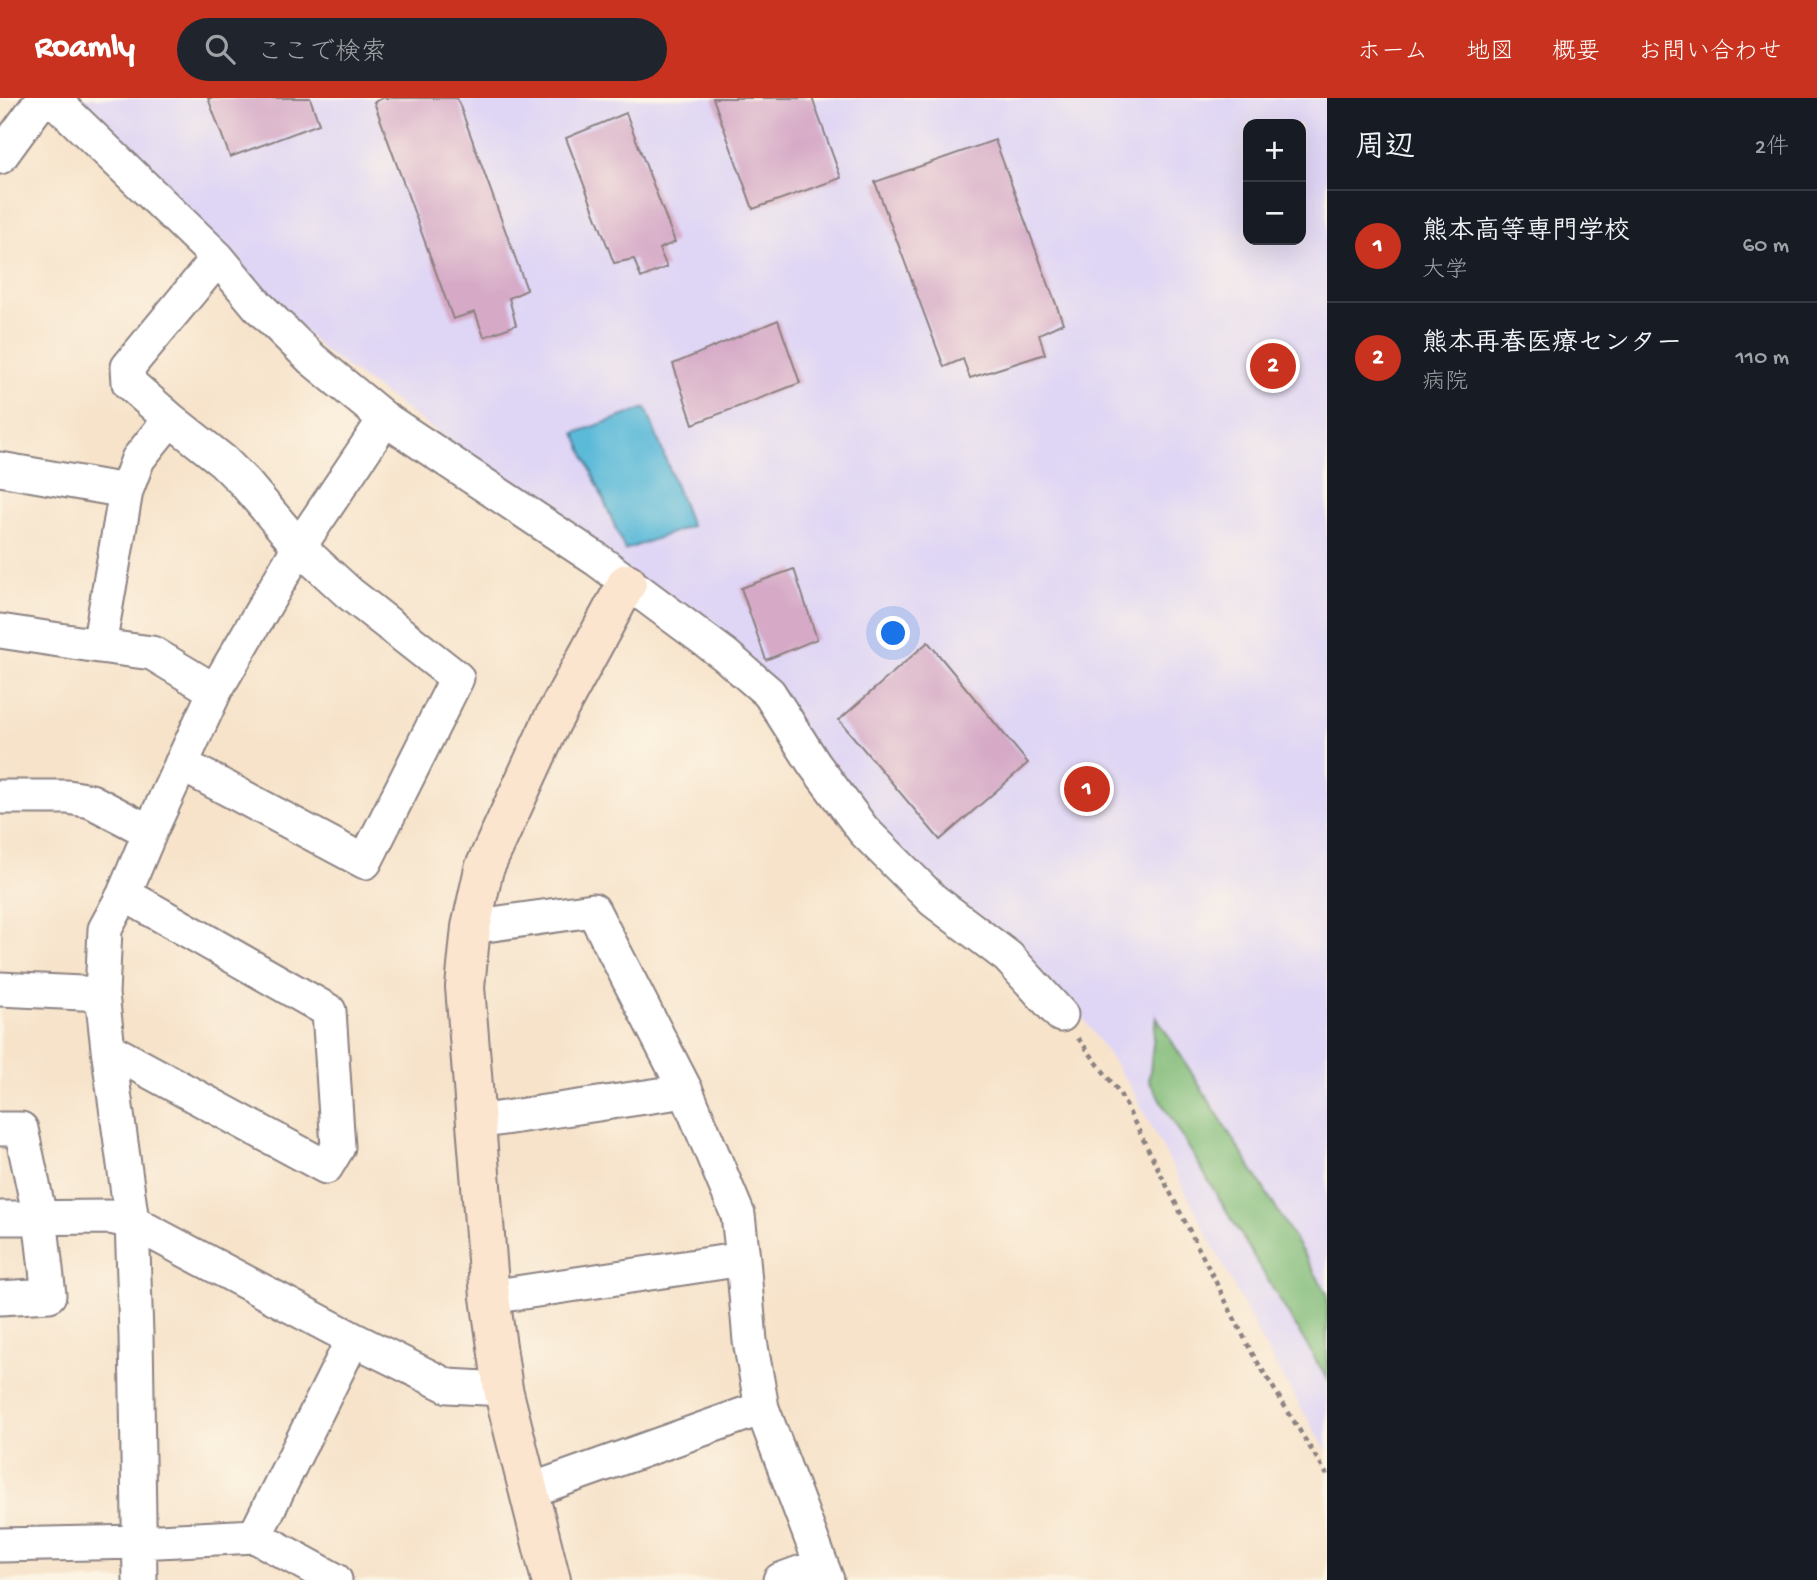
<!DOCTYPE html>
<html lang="ja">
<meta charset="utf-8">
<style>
:root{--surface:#171b24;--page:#20242c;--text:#f1f3f6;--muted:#9ea1a6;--line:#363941;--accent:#c8321e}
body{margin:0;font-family:"Gochi Hand","Klee One",sans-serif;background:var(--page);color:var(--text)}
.controls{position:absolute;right:21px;top:21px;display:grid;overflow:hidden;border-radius:14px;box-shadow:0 7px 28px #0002}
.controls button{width:63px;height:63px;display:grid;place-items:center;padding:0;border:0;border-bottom:2px solid var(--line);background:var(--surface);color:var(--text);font:35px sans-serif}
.you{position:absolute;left:894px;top:536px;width:24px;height:24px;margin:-18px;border:5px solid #fff;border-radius:50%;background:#1a73e8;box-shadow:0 0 0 10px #1a73e833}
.badge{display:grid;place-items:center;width:46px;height:46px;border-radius:50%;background:var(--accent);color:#fff;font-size:23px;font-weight:700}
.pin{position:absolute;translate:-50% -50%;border:4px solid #fff;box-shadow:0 2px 7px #0006}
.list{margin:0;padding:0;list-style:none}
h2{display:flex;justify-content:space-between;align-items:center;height:91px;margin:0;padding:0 28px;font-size:30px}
h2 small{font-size:23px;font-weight:400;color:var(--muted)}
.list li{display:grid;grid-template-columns:46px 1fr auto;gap:21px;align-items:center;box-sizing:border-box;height:112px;padding:0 28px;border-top:2px solid var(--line)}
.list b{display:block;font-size:26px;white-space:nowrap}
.list p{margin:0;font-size:23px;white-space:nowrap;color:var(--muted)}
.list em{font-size:23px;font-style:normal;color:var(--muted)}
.icon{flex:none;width:38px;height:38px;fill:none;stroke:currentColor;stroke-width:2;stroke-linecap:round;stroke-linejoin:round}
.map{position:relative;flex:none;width:1327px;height:1482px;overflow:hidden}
header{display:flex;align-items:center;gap:42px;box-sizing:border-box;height:98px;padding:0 35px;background:var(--accent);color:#fff}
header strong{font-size:33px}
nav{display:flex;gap:38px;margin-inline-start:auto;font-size:24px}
.search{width:490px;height:63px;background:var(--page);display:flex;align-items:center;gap:18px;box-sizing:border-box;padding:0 24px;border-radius:38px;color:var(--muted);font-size:26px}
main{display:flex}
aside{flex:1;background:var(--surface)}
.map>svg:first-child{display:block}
.built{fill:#dfd5f5;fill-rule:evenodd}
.forest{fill:#80bb78;stroke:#516e5a;stroke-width:2}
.water{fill:#5bbad9;stroke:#3e6e8a;stroke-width:2}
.building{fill:#d6aac7}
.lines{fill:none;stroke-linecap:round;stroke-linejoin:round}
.street-casing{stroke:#8c8282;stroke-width:37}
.secondary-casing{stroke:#8c8282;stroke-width:42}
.path{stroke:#8c8282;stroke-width:4.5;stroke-dasharray:5 5;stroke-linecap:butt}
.street{stroke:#fff;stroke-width:33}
.secondary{stroke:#fce5cf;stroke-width:38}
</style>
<header>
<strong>Roamly</strong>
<div class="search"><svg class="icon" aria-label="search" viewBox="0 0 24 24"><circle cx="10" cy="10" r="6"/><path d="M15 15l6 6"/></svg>ここで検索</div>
<nav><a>ホーム</a><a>地図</a><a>概要</a><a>お問い合わせ</a></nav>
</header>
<main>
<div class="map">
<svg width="1327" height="1482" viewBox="0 0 1327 1482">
<rect width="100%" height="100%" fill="#fcf5e5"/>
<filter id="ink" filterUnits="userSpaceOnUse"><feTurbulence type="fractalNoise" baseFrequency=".0143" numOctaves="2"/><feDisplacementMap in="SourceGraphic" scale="14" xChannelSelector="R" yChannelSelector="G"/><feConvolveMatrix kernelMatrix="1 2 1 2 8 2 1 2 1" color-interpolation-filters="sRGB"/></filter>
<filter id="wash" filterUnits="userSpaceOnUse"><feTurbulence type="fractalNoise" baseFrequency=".00686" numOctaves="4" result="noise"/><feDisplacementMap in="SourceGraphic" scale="28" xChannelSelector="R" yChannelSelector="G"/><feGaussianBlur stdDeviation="1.57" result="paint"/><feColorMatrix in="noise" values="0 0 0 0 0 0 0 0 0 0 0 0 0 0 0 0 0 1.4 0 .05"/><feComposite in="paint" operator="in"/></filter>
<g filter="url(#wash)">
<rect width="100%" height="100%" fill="#f7e3ca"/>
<path class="built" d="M74,0h1253v1353l-63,-105 -50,-99 -82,-158 -53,-77 -61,-63 -79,-62 -67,-64 -50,-67 -219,-205 -280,-201zM1248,26h53v116h-53z"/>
<path class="forest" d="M1156,918l107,171 64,106v86l-178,-298z"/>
<path class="water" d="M646,310l45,118 -66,24 -50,-117z"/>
<g id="blocks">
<path class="building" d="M208,0h102l9,26 -89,33z
M383,0h74l70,192 -18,8 7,27 -32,12 -9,-25 -22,7 -79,-217z
M713,0h99l29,80 -88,31z
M626,15l49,129 -16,7 8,18 -26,11 -7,-19 -20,4 -48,-125z
M995,42l68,183 -24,11 6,20 -75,24 -7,-19 -19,8 -69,-185z
M778,222l22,63 -107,41 -20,-60z
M794,471l23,70 -51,21 -25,-72z
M928,544l100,121 -88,77 -101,-120z"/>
</g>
</g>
<g filter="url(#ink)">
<use href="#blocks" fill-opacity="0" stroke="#8c8282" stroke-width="2"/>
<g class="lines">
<defs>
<path id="street" d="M52,0l166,160 40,48 54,53 73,60 211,140 129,96 44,38 45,71 50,67 69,69 75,57 53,58
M0,59l43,-59
M170,321l53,42 22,22 54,64 86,-128
M0,371l126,22
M0,533l99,15 27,-155 12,-32 32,-40 -41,-36 -1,-16 90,-109
M99,548l53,7 63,38 84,-144 50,46 108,85 -92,184 -184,-98
M0,699h68l23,4 59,31 65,-141
M471,829l122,-17 93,181 52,124 5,44 7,82 12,67 65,172
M0,891l102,5 3,-65 19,-35 26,-62
M102,896l6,55 218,118 12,-20 -9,-136 -205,-117
M108,951l24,173 4,112 4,246
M477,1024l209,-31
M0,1031h21l19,88 9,78 -49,3
M0,1120l110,-1 22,5 221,117 95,47 55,3
M490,1199l253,-38
M529,1393l233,-83
M255,1438l98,-197
M0,1447l139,-3 116,-6 80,44
M780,1482l41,-15"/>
<path id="secondary" d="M551,1482l-48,-191 -13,-92 -25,-310 6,-60 13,-58 67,-146 76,-140"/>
</defs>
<use href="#street" class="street-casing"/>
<use href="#secondary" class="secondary-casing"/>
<path class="path" d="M1078,940l41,54 133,261 75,122"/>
<use href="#street" class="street"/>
<use href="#secondary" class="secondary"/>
</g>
</g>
</svg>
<div class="controls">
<button>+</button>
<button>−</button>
</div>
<div class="you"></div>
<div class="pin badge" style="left:1087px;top:691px">1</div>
<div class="pin badge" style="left:1273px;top:268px">2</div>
</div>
<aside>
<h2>周辺<small>2件</small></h2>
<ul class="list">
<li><span class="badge">1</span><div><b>熊本高等専門学校</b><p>大学</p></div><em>60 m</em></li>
<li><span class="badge">2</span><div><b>熊本再春医療センター</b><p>病院</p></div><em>110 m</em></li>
</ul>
</aside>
</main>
